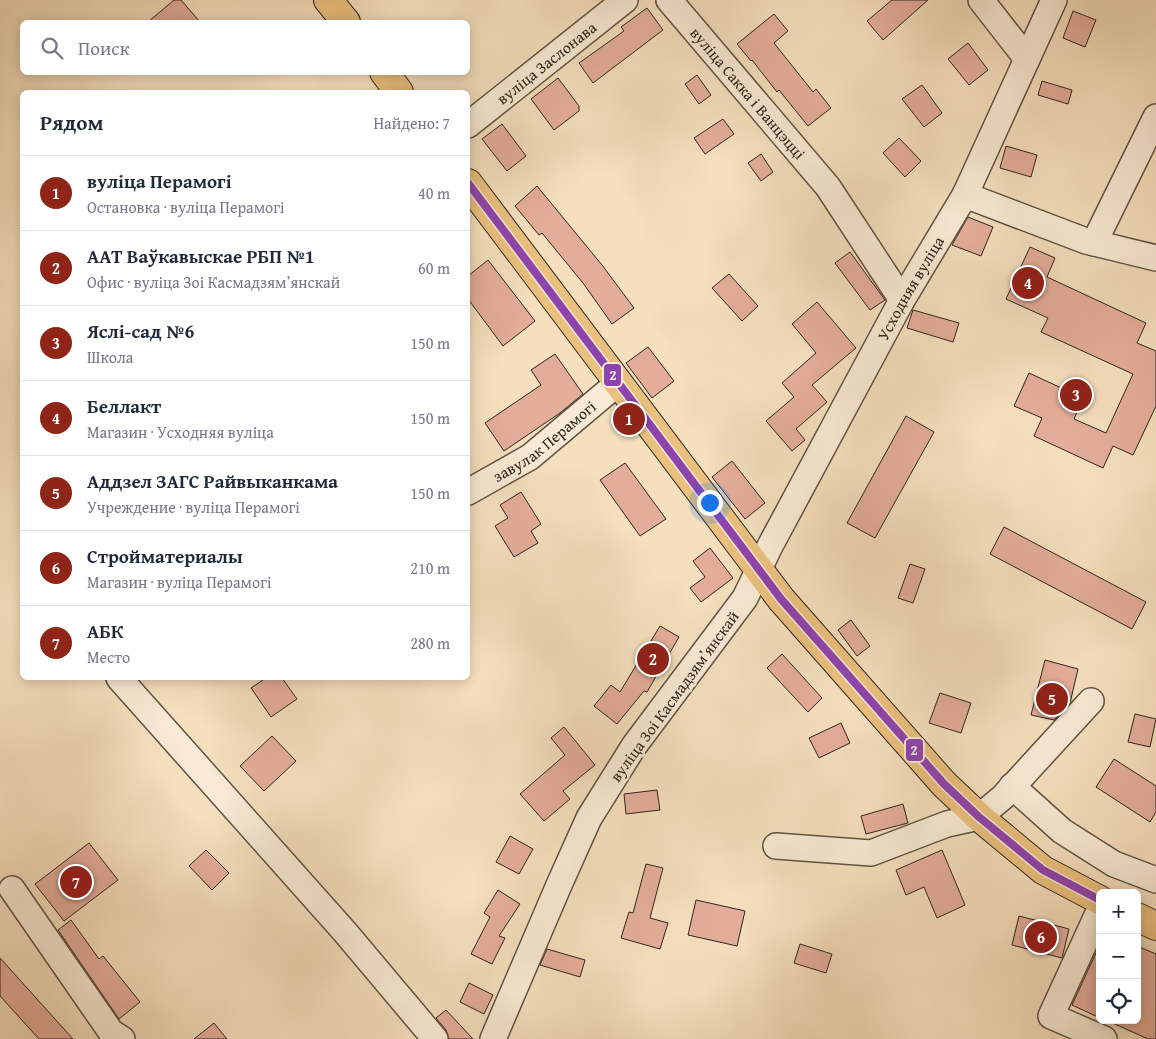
<!DOCTYPE html>
<html lang="ru">
<meta charset="utf-8">
<style>
:root{--surface:#fff;--page:#f2f2f3;--text:#1f2937;--muted:#747a83;--line:#e0e1e3;--accent:#8f2418}
body{margin:0;font-family:"Gentium Book Plus",serif;background:var(--page);color:var(--text)}
.controls{position:absolute;right:15px;bottom:15px;display:grid;overflow:hidden;border-radius:8px;box-shadow:0 2px 12px #0003}
.controls button{width:45px;height:45px;display:grid;place-items:center;padding:0;border:0;border-bottom:1px solid var(--line);background:var(--surface);color:var(--text);font:25px sans-serif}
.you{position:absolute;left:709px;top:502px;width:18px;height:18px;margin:-12px;border:4px solid #fff;border-radius:50%;background:#1a73e8;box-shadow:0 0 0 8px #1a73e833}
.badge{display:grid;place-items:center;width:32px;height:32px;border-radius:50%;background:var(--accent);color:#fff;font-size:16px;font-weight:700}
.pin{position:absolute;translate:-50% -50%;border:2px solid #fff;box-shadow:0 1px 5px #0006}
.list{margin:0;padding:0;list-style:none}
h2{display:flex;justify-content:space-between;align-items:center;height:65px;margin:0;padding:0 20px;font-size:21px}
h2 small{font-size:16px;font-weight:400;color:var(--muted)}
.list li{display:grid;grid-template-columns:32px 1fr auto;gap:15px;align-items:center;box-sizing:border-box;height:75px;padding:0 20px;border-top:1px solid var(--line)}
.list b{display:block;font-size:19px;white-space:nowrap}
.list p{margin:0;font-size:16px;white-space:nowrap;color:var(--muted)}
.list em{font-size:16px;font-style:normal;color:var(--muted)}
.icon{flex:none;width:28px;height:28px;fill:none;stroke:currentColor;stroke-width:2;stroke-linecap:round;stroke-linejoin:round}
.map{position:relative;flex:none;width:1156px;height:1039px;overflow:hidden}
.search{position:absolute;background:var(--surface);box-shadow:0 2px 12px #0003;left:20px;top:20px;width:450px;height:55px;display:flex;align-items:center;gap:12px;box-sizing:border-box;padding:0 18px;border-radius:8px;color:var(--muted);font-size:19px}
.panel{position:absolute;background:var(--surface);box-shadow:0 2px 12px #0003;left:20px;top:90px;width:450px;height:590px;border-radius:8px}
.map>svg:first-child{display:block}
.building{fill:#e4ad9a;stroke:#2d261c}
.lines{fill:none;stroke-linecap:round;stroke-linejoin:round}
.minor-casing{stroke:#5f5444;stroke-width:28}
.major-casing{stroke:#2d261c;stroke-width:30}
.minor{stroke:#f8ead4;stroke-width:25}
.major{stroke:#eac07e;stroke-width:28}
.bus-1-casing{stroke:#f8ead4;stroke-width:11}
.bus-1{stroke:#8e44ad;stroke-width:8}
.labels{text-anchor:middle;dominant-baseline:central;stroke-width:5;stroke-linejoin:round;paint-order:stroke}
.street-label{font-size:16px;fill:#2d261c;stroke:#f8ead4}
.line-badge{stroke:#f8ead4;stroke-width:2}
.badge-label{font-size:14px;text-anchor:middle;font-weight:bold;fill:#fff}
</style>
<div class="map">
<svg width="1156" height="1039" viewBox="0 0 1156 1039">
<rect width="100%" height="100%" fill="#f5dfbd"/>
<filter id="stains"><feTurbulence type="fractalNoise" baseFrequency=".004" numOctaves="4"/><feColorMatrix values="0 0 0 0 .2 0 0 0 0 .09 0 0 0 0 .02 0 0 0 .5 -.17"/></filter>
<radialGradient id="worn" r=".72"><stop offset=".6" stop-color="#630" stop-opacity="0"/><stop offset="1" stop-color="#630" stop-opacity=".3"/></radialGradient>
<path class="building" d="M174,0h7l19,22h-52z
M892,0h36l-45,40 -16,-19z
M647,8l16,22 -70,53 -14,-20 45,-32 -3,-4z
M1073,11l23,9 -11,27 -22,-9z
M774,14l14,17 -14,12 39,49 3,-3 15,19 -23,18 -29,-36 -2,2 -25,-32 -1,1 -14,-17z
M968,43l20,27 -19,15 -21,-26z
M697,75l14,20 -12,9 -14,-20z
M558,78l21,28v5l-25,19 -23,-31z
M1042,81l30,9 -4,14 -30,-9z
M922,85l20,28 -18,14 -22,-28z
M723,119l11,15 -29,20 -11,-16z
M502,124l24,32 -19,15 -25,-32z
M899,138l22,23 -16,16 -22,-24z
M1006,146l31,9 -6,22 -31,-9z
M761,154l12,18 -12,9 -13,-18z
M537,186l65,79 32,43 -22,16 -29,-41 -41,-50 -3,2 -24,-29z
M968,217l25,10 -12,29 -29,-11z
M1030,247l25,11 -8,19 99,46 -9,20 19,8v55l-23,49 -20,-9 -10,22 -69,-32 8,-18 -28,-12 15,-33 54,25 -9,21 32,14 27,-59 -92,-42 7,-14 -42,-19z
M850,252l35,48 -15,10 -35,-47z
M488,260l47,61 -32,25 -35,-47v-23z
M729,274l29,32 -16,15 -30,-33z
M817,302l39,46 -44,37 15,17 -31,27 9,11 -13,11 -26,-30 28,-24 -12,-14 34,-30 -24,-29z
M913,310l46,13 -6,19 -46,-14z
M648,347l26,34 -22,17 -26,-35z
M555,354l28,40 -23,19 -56,38 -19,-28 56,-38 -10,-15z
M906,416l28,16 -59,106 -28,-15z
M732,461l33,42 -20,16 -33,-42z
M625,463l41,56 -26,17 -40,-56z
M521,492l20,32 -10,7 7,12 -24,14 -19,-31 13,-8 -8,-13z
M1004,527l142,75 -14,27 -142,-75z
M710,548l23,30 -32,24 -11,-14 15,-11 -12,-16z
M910,564l15,5 -12,34 -15,-5z
M851,620l19,26 -13,10 -19,-26z
M660,626l19,11 -32,55 -3,-1 -27,33 -23,-18 17,-21 9,7z
M782,654l40,44 -14,14 -41,-44z
M1045,660l33,9 -8,34 -16,17 -23,-5z
M266,678h16l15,21 -26,18 -20,-29z
M940,693l31,10 -10,30 -32,-10z
M1135,714l21,5 -6,28 -22,-5z
M841,723l9,20 -31,15 -10,-20z
M564,727l31,38 -32,26 7,8 -26,22 -24,-27 45,-39 -14,-17z
M272,736l24,25 -32,30 -24,-25z
M1114,759l42,27v26l-6,10 -54,-35z
M657,790l3,20 -34,4 -2,-20z
M903,804l5,19 -42,11 -5,-18z
M510,836l23,13 -14,25 -23,-12z
M89,843l29,37 -54,41 -29,-37z
M206,850l23,23 -17,17 -23,-24z
M942,850l23,55 -28,13 -13,-31 -18,8 -10,-25z
M646,864l17,4 -13,50 18,5 -8,26 -39,-11 8,-26 4,1z
M498,890l22,14 -21,32 6,2 -13,26 -21,-10 19,-37 -6,-4z
M696,900l49,11 -8,35 -49,-11z
M1019,916l50,13 -7,29 -50,-13z
M71,920l28,39 4,-3 37,46 -21,17 -61,-89z
M800,944l32,10 -6,19 -32,-10z
M1100,944v74l-28,-13z
M1137,946l19,8v85h-8l-42,-19h31z
M547,949l38,11 -5,17 -40,-12z
M0,958l73,81h-34l-39,-43z
M469,983l24,12 -9,19 -24,-12z
M446,1010l13,14 14,15h-24l-3,-9 -10,-12z
M214,1023l13,16h-33z"/>
<g class="lines">
<defs>
<g id="minor">
<path id="s1" d="M669,0l159,187 74,113"/>
<path d="M981,0l46,59"/>
<path id="s2" d="M468,125l157,-125"/>
<path d="M965,195l121,46 70,17"/>
<path d="M1094,243l62,-126"/>
<path id="s3" d="M468,492l62,-35 88,-74"/>
<path d="M119,678l226,254 90,107"/>
<path d="M1012,786l50,45 52,33 42,16"/>
<path d="M776,846l95,7 76,-29 32,-7 24,-20 88,-96"/>
<path d="M12,889l99,143 11,7"/>
<path d="M1100,909l-49,107 53,23"/>
<path id="s4" d="M493,1039l66,-154 30,-67 45,-72 111,-148 25,-52 132,-246 63,-105 89,-195"/>
</g>
<path id="major" d="M328,0l18,22
M384,72l15,20
M468,183l313,416 163,185 35,33 64,53 57,30
M1137,917l19,9"/>
</defs>
<use href="#minor" class="minor-casing"/>
<use href="#major" class="major-casing"/>
<use href="#minor" class="minor"/>
<use href="#major" class="major"/>
<defs>
<path id="bus-1" d="M468,183l313,416 163,185 35,33 64,53 57,30"/>
</defs>
<use href="#bus-1" class="bus-1-casing"/>
<use href="#bus-1" class="bus-1"/>
</g>
<g class="labels">
<g class="street-label">
<text stroke="none"><textPath href="#s2" startOffset="100">вуліца Заслонава</textPath></text>
<text stroke="none"><textPath href="#s1" startOffset="122">вуліца Сакка і Ванцэцці</textPath></text>
<text stroke="none"><textPath href="#s4" startOffset="862">Усходняя вуліца</textPath></text>
<text stroke="none"><textPath href="#s3" startOffset="92">завулак Перамогі</textPath></text>
<text transform="translate(674 696) rotate(-54)">вуліца Зоі Касмадзямʼянскай</text>
</g>
</g>
<g class="line-badge">
<rect x="603" y="363" width="19" height="24" rx="5" fill="#8e44ad"/>
<rect x="905" y="738" width="19" height="24" rx="5" fill="#8e44ad"/>
</g>
<g class="badge-label">
<text x="613" y="380">2</text>
<text x="914" y="755">2</text>
</g>
<rect width="100%" height="100%" filter="url(#stains)"/>
<rect width="100%" height="100%" fill="url(#worn)"/>
</svg>
<div class="controls">
<button>+</button>
<button>−</button>
<button><svg class="icon" aria-label="locate" viewBox="0 0 24 24"><circle cx="12" cy="12" r="6"/><path d="M12 2v4M12 18v4M2 12h4M18 12h4"/></svg></button>
</div>
<div class="you"></div>
<div class="pin badge" style="left:629px;top:419px">1</div>
<div class="pin badge" style="left:653px;top:659px">2</div>
<div class="pin badge" style="left:1076px;top:395px">3</div>
<div class="pin badge" style="left:1028px;top:283px">4</div>
<div class="pin badge" style="left:1052px;top:699px">5</div>
<div class="pin badge" style="left:1041px;top:937px">6</div>
<div class="pin badge" style="left:76px;top:882px">7</div>
<div class="search"><svg class="icon" aria-label="search" viewBox="0 0 24 24"><circle cx="10" cy="10" r="6"/><path d="M15 15l6 6"/></svg>Поиск</div>
<section class="panel">
<h2>Рядом<small>Найдено: 7</small></h2>
<ul class="list">
<li><span class="badge">1</span><div><b>вуліца Перамогі</b><p>Остановка · вуліца Перамогі</p></div><em>40 m</em></li>
<li><span class="badge">2</span><div><b>ААТ Ваўкавыскае РБП №1</b><p>Офис · вуліца Зоі Касмадзямʼянскай</p></div><em>60 m</em></li>
<li><span class="badge">3</span><div><b>Яслі-сад №6</b><p>Школа</p></div><em>150 m</em></li>
<li><span class="badge">4</span><div><b>Беллакт</b><p>Магазин · Усходняя вуліца</p></div><em>150 m</em></li>
<li><span class="badge">5</span><div><b>Аддзел ЗАГС Райвыканкама</b><p>Учреждение · вуліца Перамогі</p></div><em>150 m</em></li>
<li><span class="badge">6</span><div><b>Стройматериалы</b><p>Магазин · вуліца Перамогі</p></div><em>210 m</em></li>
<li><span class="badge">7</span><div><b>АБК</b><p>Место</p></div><em>280 m</em></li>
</ul>
</section>
</div>
